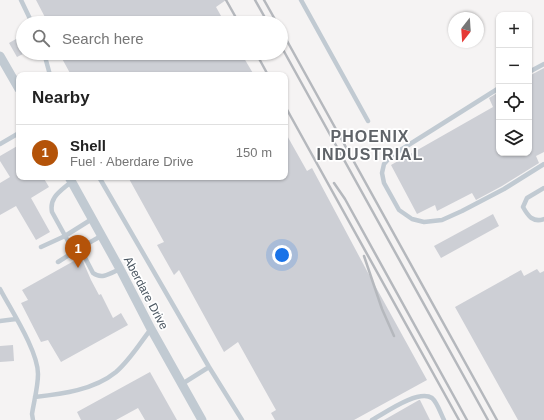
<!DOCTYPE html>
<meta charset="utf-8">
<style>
:root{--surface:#fff;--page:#f2f2f2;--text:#222;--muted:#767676;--line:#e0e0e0;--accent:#b45309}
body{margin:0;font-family:Arial,sans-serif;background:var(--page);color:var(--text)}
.controls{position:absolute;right:12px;top:12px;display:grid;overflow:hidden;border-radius:8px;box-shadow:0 1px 3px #0004}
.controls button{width:36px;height:36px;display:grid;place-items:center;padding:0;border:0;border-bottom:1px solid var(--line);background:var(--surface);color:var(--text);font:20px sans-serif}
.compass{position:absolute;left:448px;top:12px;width:36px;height:36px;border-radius:50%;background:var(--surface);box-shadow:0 1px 3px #0004;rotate:197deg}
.you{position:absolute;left:282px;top:255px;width:14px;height:14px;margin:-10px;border:3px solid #fff;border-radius:50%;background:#1a73e8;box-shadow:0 0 0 6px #1a73e833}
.badge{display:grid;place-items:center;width:26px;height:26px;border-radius:50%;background:var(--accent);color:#fff;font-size:13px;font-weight:700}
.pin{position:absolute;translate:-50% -33px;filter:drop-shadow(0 1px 2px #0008)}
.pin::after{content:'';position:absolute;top:21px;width:14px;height:12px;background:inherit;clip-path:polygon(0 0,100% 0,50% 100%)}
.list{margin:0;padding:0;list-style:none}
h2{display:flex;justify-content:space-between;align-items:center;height:52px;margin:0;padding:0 16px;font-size:17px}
h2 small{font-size:13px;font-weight:400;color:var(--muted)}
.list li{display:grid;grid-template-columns:26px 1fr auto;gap:12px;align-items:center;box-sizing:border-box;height:56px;padding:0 16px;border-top:1px solid var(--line)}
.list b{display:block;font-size:15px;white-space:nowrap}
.list p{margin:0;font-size:13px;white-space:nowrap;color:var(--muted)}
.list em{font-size:13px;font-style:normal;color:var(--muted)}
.icon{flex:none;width:22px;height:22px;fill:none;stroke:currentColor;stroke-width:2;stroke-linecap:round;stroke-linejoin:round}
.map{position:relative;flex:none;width:544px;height:420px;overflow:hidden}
.search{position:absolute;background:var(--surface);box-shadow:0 1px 3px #0004;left:16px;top:16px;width:272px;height:44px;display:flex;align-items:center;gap:10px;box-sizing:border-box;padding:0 14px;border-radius:22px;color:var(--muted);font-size:15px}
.panel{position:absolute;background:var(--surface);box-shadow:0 1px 3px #0004;left:16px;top:72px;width:272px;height:108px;border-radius:8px}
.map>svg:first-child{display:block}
.building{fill:#cdcfd5}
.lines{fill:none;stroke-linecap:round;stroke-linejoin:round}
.lane{stroke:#c1cad2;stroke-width:4.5}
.street{stroke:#c1cad2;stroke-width:9}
.rail{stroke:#b5b8bd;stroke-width:2.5}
.labels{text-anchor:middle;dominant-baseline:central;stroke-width:3.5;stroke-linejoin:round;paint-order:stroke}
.street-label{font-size:12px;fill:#4a5661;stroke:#fff}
.district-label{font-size:16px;font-weight:bold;letter-spacing:1px;fill:#5f6368;stroke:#fff}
</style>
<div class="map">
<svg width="544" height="420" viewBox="0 0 544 420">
<rect width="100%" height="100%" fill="#f5f3f3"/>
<path class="building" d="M36,0h190l-10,7 9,16h-177z
M23,35v19l-6,3 -8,-14z
M59,53h182l13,22h-183z
M544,68v84l-8,4 3,7 -37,23 -26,14 -4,-7 -35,18 -2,-6 -18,9 -26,-49 102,-58 -4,-9 10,-6v61h30v-77z
M285,132l22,39 5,-3 55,103 60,109 -73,40h-79l-4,-7 5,-3 -38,-68 -14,10 -45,-82 -5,5 -17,-30 7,-3 -36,-65h157z
M19,145v32h24l6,10 -18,11 19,34 -14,8 -20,-34 -16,9v-32l10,-6 -10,-16v-5z
M493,214l6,12 -58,32 -7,-12z
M81,257l10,23 8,15 2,-1 12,24 8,-5 7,12 -67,37 -13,-22 -7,2 -20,-39 7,-3 -6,-10z
M537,269l3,4 4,-2v149h-26l-63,-113 66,-37 3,6z
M13,345l1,16 -14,1v-16z
M150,372l27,48h-32l-7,-12 -22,12h-35l-4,-8z
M420,400l10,20h-46l35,-20z"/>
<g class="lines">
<path class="lane" d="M21,0l11,23
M301,0l67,121
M44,53l6,22
M529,72l15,-8
M499,88l-108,68 -7,8 -2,9 2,10 15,27 13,9 12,3 18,-2 20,-9 42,-22 40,-25
M0,144l19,-11
M99,177l110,190 33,53
M71,182c-10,9 -22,15 -19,30l22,40
M544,188l-17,10 -4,9c5,9 10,16 21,12
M101,236l-21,12 13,25c9,7 18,0 27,-4
M41,247l24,-11 27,-17
M58,262l22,-14
M0,289c11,21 38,62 38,85 0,13 -4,27 -6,40l1,6
M0,321l16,-2
M182,384l27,-17
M35,397c27,-3 59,-7 81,-25 14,-12 24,-29 35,-43
M372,420c13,-7 46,-31 60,-22 5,4 9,16 12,22"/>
<path class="street" d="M0,56l19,33
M69,177l51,92 31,60 51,91"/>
<path class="rail" d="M226,0l13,23
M255,0l13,23
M264,0l13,23
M281,30l216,390
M281,46l207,374
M256,53l12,22
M285,106l174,314
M334,183l11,16 122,221
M364,256l18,53 12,27"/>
</g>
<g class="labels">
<g class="street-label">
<text transform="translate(146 293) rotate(62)">Aberdare Drive</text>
</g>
<g class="district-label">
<text x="370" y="136">PHOENIX<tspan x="370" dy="18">INDUSTRIAL</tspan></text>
</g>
</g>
</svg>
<div class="controls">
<button>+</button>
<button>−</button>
<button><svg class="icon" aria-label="locate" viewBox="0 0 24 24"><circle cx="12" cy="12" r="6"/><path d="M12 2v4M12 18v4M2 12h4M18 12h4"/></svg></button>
<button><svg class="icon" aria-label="layers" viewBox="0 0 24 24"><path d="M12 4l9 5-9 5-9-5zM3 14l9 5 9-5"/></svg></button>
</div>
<svg class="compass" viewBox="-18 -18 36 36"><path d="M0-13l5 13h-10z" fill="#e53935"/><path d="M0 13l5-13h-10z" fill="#767676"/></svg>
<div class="you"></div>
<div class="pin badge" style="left:78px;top:268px">1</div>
<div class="search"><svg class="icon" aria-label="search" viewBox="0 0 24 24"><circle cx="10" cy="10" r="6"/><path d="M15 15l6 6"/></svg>Search here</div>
<section class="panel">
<h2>Nearby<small></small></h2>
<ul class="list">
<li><span class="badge">1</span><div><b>Shell</b><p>Fuel · Aberdare Drive</p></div><em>150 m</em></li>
</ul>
</section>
</div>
